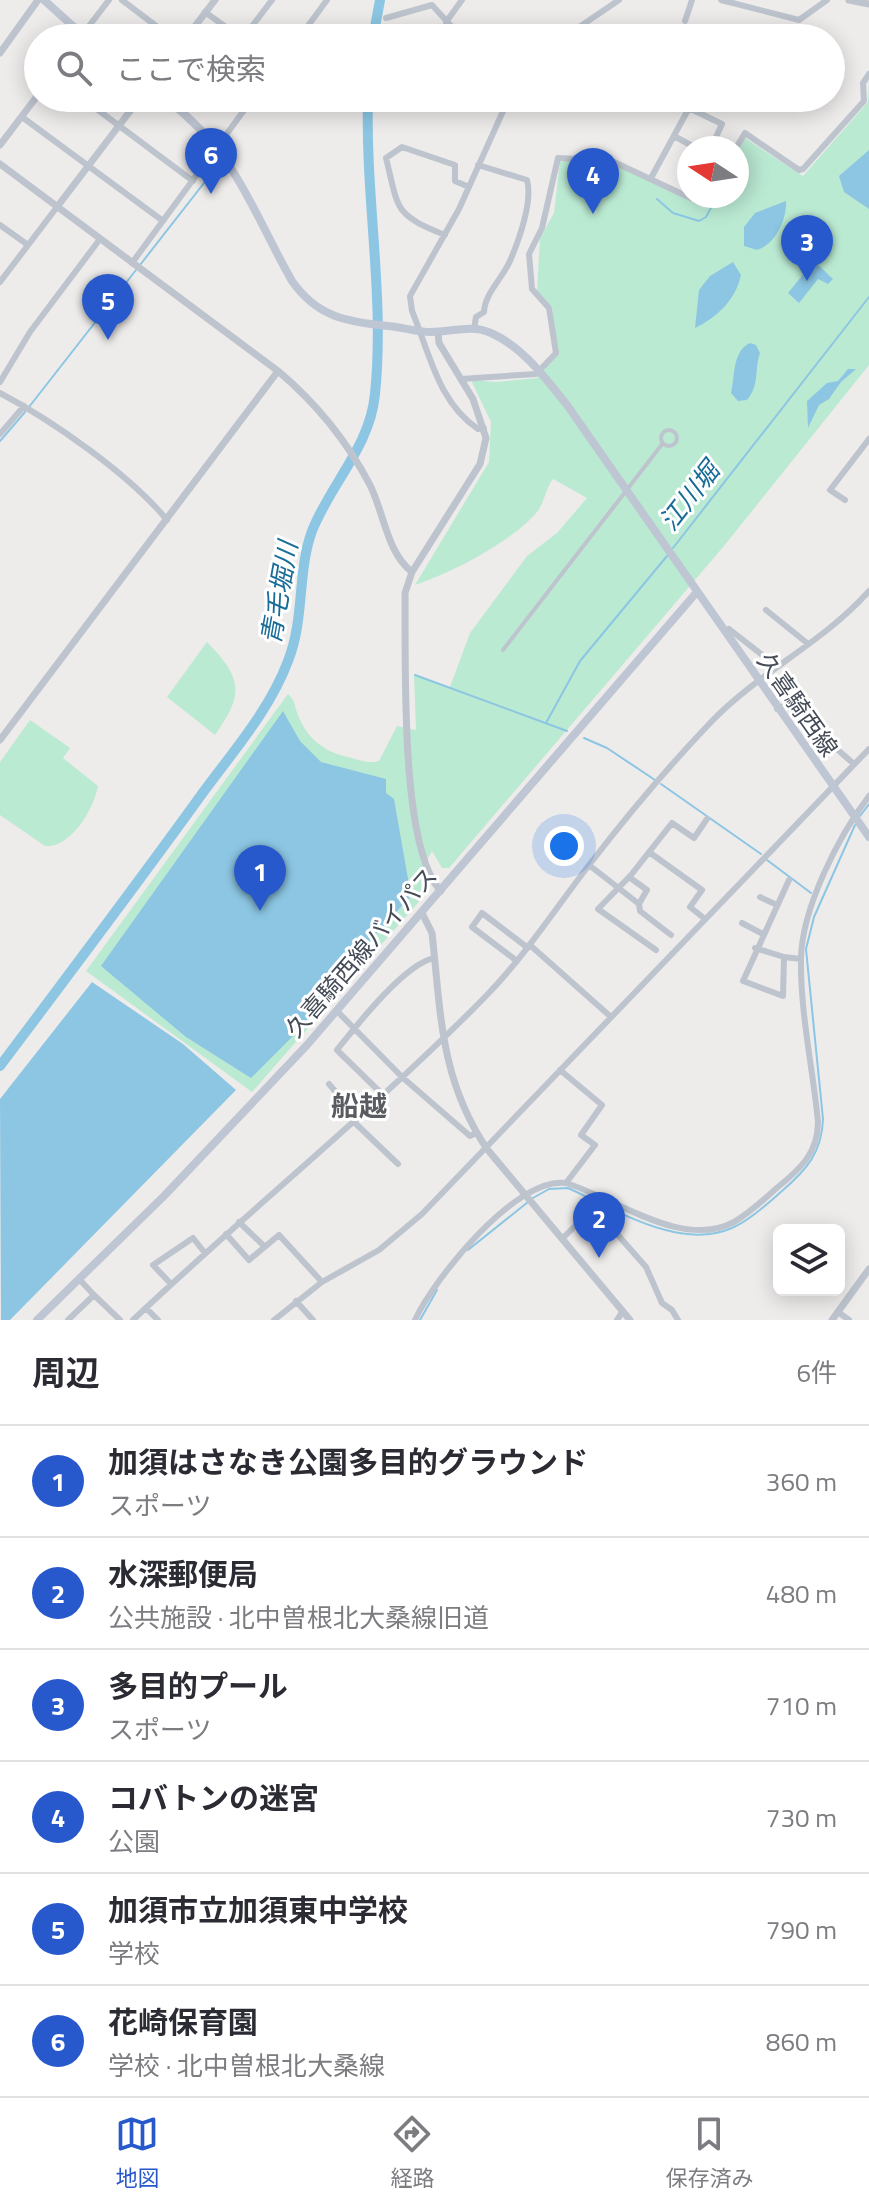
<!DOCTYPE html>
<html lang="ja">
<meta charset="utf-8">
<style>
:root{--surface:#fff;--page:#f2f2f3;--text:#2b2b33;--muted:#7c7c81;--line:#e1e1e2;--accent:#2759cc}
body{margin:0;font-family:"Titillium Web","Noto Sans JP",sans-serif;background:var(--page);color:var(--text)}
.controls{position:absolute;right:24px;bottom:24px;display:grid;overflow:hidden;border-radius:12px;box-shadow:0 4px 20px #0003}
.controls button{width:72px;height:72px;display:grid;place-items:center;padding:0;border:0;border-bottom:2px solid var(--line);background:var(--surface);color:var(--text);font:40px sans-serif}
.compass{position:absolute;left:677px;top:136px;width:72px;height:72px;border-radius:50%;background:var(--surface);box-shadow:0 4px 20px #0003;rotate:282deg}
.you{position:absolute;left:564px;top:846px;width:28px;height:28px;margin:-20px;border:6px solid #fff;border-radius:50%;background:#1a73e8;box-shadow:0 0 0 12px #1a73e833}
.badge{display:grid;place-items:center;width:52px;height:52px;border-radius:50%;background:var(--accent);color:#fff;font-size:26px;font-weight:700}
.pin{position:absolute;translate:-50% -66px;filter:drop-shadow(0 2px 4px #0008)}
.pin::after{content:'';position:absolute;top:42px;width:28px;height:24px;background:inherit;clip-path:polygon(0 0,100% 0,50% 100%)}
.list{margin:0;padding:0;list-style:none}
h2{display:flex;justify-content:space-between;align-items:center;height:104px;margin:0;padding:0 32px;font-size:34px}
h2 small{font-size:26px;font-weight:400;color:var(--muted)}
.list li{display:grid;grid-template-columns:52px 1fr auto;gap:24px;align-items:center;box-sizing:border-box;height:112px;padding:0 32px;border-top:2px solid var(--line)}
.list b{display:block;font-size:30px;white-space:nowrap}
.list p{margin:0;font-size:26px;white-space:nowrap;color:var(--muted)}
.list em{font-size:26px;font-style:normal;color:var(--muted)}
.icon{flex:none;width:44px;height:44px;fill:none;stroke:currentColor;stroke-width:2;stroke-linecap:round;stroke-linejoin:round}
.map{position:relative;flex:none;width:869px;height:1320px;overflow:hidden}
.search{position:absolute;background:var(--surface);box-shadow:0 4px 20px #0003;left:24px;right:24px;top:24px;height:88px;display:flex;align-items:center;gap:20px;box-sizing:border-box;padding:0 28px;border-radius:44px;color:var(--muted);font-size:30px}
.sheet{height:776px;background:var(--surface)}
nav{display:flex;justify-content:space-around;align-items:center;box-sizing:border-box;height:112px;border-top:2px solid var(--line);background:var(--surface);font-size:22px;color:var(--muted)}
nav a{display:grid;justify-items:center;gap:4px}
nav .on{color:var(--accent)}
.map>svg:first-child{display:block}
.green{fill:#bbead3}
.water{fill:#8cc6e3}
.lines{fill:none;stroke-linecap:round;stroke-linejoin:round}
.stream{stroke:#8cc6e3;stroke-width:2}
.river{stroke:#8cc6e3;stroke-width:10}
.pedestrian{stroke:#bdc4cd;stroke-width:4}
.minor{stroke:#bdc4cd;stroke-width:6}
.tertiary{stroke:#bdc4cd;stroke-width:7}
.secondary{stroke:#bfc6d3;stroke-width:8}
.labels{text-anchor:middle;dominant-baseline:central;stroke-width:6;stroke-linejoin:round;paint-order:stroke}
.street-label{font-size:24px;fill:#454c57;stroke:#fff}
.water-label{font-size:26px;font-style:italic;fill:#176c98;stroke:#fff}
.quarter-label{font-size:28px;font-weight:bold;fill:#585b5f;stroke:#fff}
</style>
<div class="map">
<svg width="869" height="1320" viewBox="0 0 869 1320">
<rect width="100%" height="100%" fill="#eeebeb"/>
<path class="green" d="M869,79v286l-145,181 -275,322h-7l-10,-17 -12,21 3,25 -171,195 -166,-121 202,-277c8,7 6,12 10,21 9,24 27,37 50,42 11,3 20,7 31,4l18,-35 19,4 -2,-55 36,12 20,-54 57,-77 30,-23 30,-35 -34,-19c-8,10 -8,23 -16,33 -24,29 -87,62 -122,73l74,-123 2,-40 -20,-42 25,2 41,-4 21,-25 -6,-46 -15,-16 3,-53 14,-25 6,-51c50,-11 100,24 144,46l7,-12h26v-44l8,-14 58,38 65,-74z
M207,642c36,37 37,52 8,93l-48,-38z
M30,720l40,28 -7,10 35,28c-4,23 -27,62 -53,60l-45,-31v-53z"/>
<path class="water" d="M869,150v59l-25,-17 -5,-16z
M786,201c1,18 -10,43 -29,49l-13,-4v-19l11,-14z
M814,261l19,18 -5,5 -10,-5 -19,24 -11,-10z
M733,262l8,13c-5,25 -25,43 -46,53l4,-38 11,-14z
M750,343l6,2 4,8c-6,17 0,32 -13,47l-9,1 -7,-8c4,-16 1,-42 19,-50z
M848,369h8l-15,13 -12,17 -10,6 -11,23 -1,-27 20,-18 11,-2z
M283,711l17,30 21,21 65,17v14l8,6 17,97 -44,48 -2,7 -73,86 -41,41 -65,-41 -85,-71z
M92,982l91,62 53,46 -226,230h-9l-1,-221z"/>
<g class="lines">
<path class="stream" d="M737,177l7,-1
M657,199l16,14 26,8 7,-4 7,-13 15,-8
M140,265l71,-91
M29,407l107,-137
M0,441l25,-29
M673,548l196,-251
M415,675l152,56
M546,723l34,-62 87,-105
M584,738l23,10 48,32
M661,784l100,70
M860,816l9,-12
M767,860l44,33
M533,1198l16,-9 19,-1c47,21 111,63 164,40 18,-8 35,-24 50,-37 24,-21 40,-38 41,-72l-17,-170 8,-32 41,-92
M468,1250l60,-48
M420,1320l17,-30"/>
<path class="river" d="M373,38l7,-38
M0,1066c67,-89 134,-178 199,-268 31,-43 70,-86 89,-137 17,-43 9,-89 24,-130 19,-48 58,-84 63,-137 10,-98 -10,-197 -7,-296"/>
<path class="pedestrian" d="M661 438a8 8 0 1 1 16 0a8 8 0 1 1-16 0Z
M503,650l160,-207"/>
<path class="minor" d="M122,0l50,38
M721,0l78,20 28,-20
M205,12l36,26
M386,18l46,-13 30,33
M685,21l7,-21
M446,22l16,-22
M82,35l27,-35
M243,38l29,-38
M299,38l28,-38
M563,38l56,-38
M82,98l111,83
M22,117l141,104
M674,136l22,12
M736,148l9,-15 54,37 4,-1 61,-68 -1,-18 6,-9
M651,178l38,-70 33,16 -11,24
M0,225l28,20
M445,235c-52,-21 -46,-25 -59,-77l16,-11 53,18v16l14,6
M132,263l121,-165
M0,282l57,-75
M474,329l2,-12 8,-5c1,-19 18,-33 26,-51 9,-21 23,-60 17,-81l-49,-15
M461,379l75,-5 20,-21 -7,-45 -17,-19 -3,-35 13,-26 16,-70 54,3 87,41 8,-6
M0,382l30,-50 70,-93
M0,393c53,28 129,81 167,127
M484,428l-6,1c-40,-27 -48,-75 -66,-118l-2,-15 49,-87 50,-111
M0,434l24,-28
M845,500l-15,-10 39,-51
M766,610l41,33
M729,629l46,36
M777,709l9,-4 68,59
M649,852l53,38 -12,17 15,12
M589,865l50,39 1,7 31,24
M629,877l18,13 -8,14
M789,880l-46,101 40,15 1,-39 17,2
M760,897l17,8
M742,923l21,11
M531,946l80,71
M755,948l29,9
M656,950l-58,-41 33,-34 41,-52 22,15 13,-19
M517,961l-45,-34 10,-14 46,35
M337,1011l65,66 68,59 6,-3
M560,1070l42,35 -21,30 14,10 -29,38
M329,1084l29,34
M383,1095l-46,-45c19,-24 69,-88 98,-92
M354,1122l44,42
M239,1222l26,25
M226,1234l23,26 30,-25 43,47
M563,1238l14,-14 8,-2 32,12 29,33 16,36 10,7 6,10
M79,1279l15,16
M171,1284l-18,-19 40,-27 12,15
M296,1301l17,19
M146,1308l12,12
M838,1312l11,8
M68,1320l26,-25 26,25
M133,1320c115,-109 240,-209 352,-323 41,-42 72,-91 108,-137 37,-48 77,-95 118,-138 48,-50 113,-80 158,-131
M274,1320l48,-38 57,-32 43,-36 447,-465
M415,1320c19,-41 101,-144 151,-137 49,15 116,67 168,39 16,-9 30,-23 44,-35 22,-18 40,-34 40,-65 -5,-53 -18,-110 -17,-164 1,-50 38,-123 68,-162
M617,1320l6,-9"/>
<path class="tertiary" d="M849,0l20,4
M186,38l29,-38
M0,53l38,-53
M0,145l38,-50
M0,164l278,207c38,32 69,70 92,114 14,28 17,68 42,87
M57,207l83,-109
M438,332l1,11 34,56 13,39 -6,26 -68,108 -7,21c1,64 -6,255 36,298
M0,740l278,-369
M422,913l10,20c9,81 8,146 55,216l143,171
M832,1320l37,-51"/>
<path class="secondary" d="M44,0l42,38
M165,98c72,55 85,109 127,183 25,36 55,41 96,45 14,1 28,6 43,6 21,0 40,-8 60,1 32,14 55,46 76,72l302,432
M37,1320l127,-124 143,-151 389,-452"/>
</g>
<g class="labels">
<g class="street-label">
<text transform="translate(798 704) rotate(55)">久喜騎西線</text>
<text transform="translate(361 952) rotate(-49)">久喜騎西線バイパス</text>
</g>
<g class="water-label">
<text transform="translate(689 496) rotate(-52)">江川堀</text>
<text transform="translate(279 593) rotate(-80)">青毛堀川</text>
</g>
<g class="quarter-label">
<text x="359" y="1105">船越</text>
</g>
</g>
</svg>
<div class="controls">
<button><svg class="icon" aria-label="layers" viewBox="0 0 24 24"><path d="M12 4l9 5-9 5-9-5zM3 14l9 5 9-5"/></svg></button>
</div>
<svg class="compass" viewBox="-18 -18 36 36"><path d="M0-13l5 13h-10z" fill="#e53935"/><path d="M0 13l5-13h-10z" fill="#7c7c81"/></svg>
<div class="you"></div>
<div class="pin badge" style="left:260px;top:911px">1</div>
<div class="pin badge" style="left:599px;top:1258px">2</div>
<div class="pin badge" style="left:807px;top:281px">3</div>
<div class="pin badge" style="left:593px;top:214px">4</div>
<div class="pin badge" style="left:108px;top:340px">5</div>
<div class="pin badge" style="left:211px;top:194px">6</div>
<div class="search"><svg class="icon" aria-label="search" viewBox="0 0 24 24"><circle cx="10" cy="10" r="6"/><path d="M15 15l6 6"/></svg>ここで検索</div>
</div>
<section class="sheet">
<h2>周辺<small>6件</small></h2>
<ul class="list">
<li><span class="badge">1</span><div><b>加須はさなき公園多目的グラウンド</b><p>スポーツ</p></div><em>360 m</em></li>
<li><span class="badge">2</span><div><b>水深郵便局</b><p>公共施設 · 北中曽根北大桑線旧道</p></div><em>480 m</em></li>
<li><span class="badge">3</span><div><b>多目的プール</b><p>スポーツ</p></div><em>710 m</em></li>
<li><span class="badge">4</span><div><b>コバトンの迷宮</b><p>公園</p></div><em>730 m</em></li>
<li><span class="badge">5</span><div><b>加須市立加須東中学校</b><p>学校</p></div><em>790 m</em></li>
<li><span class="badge">6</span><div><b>花崎保育園</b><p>学校 · 北中曽根北大桑線</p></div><em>860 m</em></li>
</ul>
</section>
<nav>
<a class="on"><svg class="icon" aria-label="map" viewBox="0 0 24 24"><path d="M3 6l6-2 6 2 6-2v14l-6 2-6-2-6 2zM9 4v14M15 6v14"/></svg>地図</a>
<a><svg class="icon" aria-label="directions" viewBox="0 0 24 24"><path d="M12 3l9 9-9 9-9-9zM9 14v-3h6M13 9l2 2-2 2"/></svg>経路</a>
<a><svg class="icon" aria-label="saved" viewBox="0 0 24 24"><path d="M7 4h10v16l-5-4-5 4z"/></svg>保存済み</a>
</nav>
